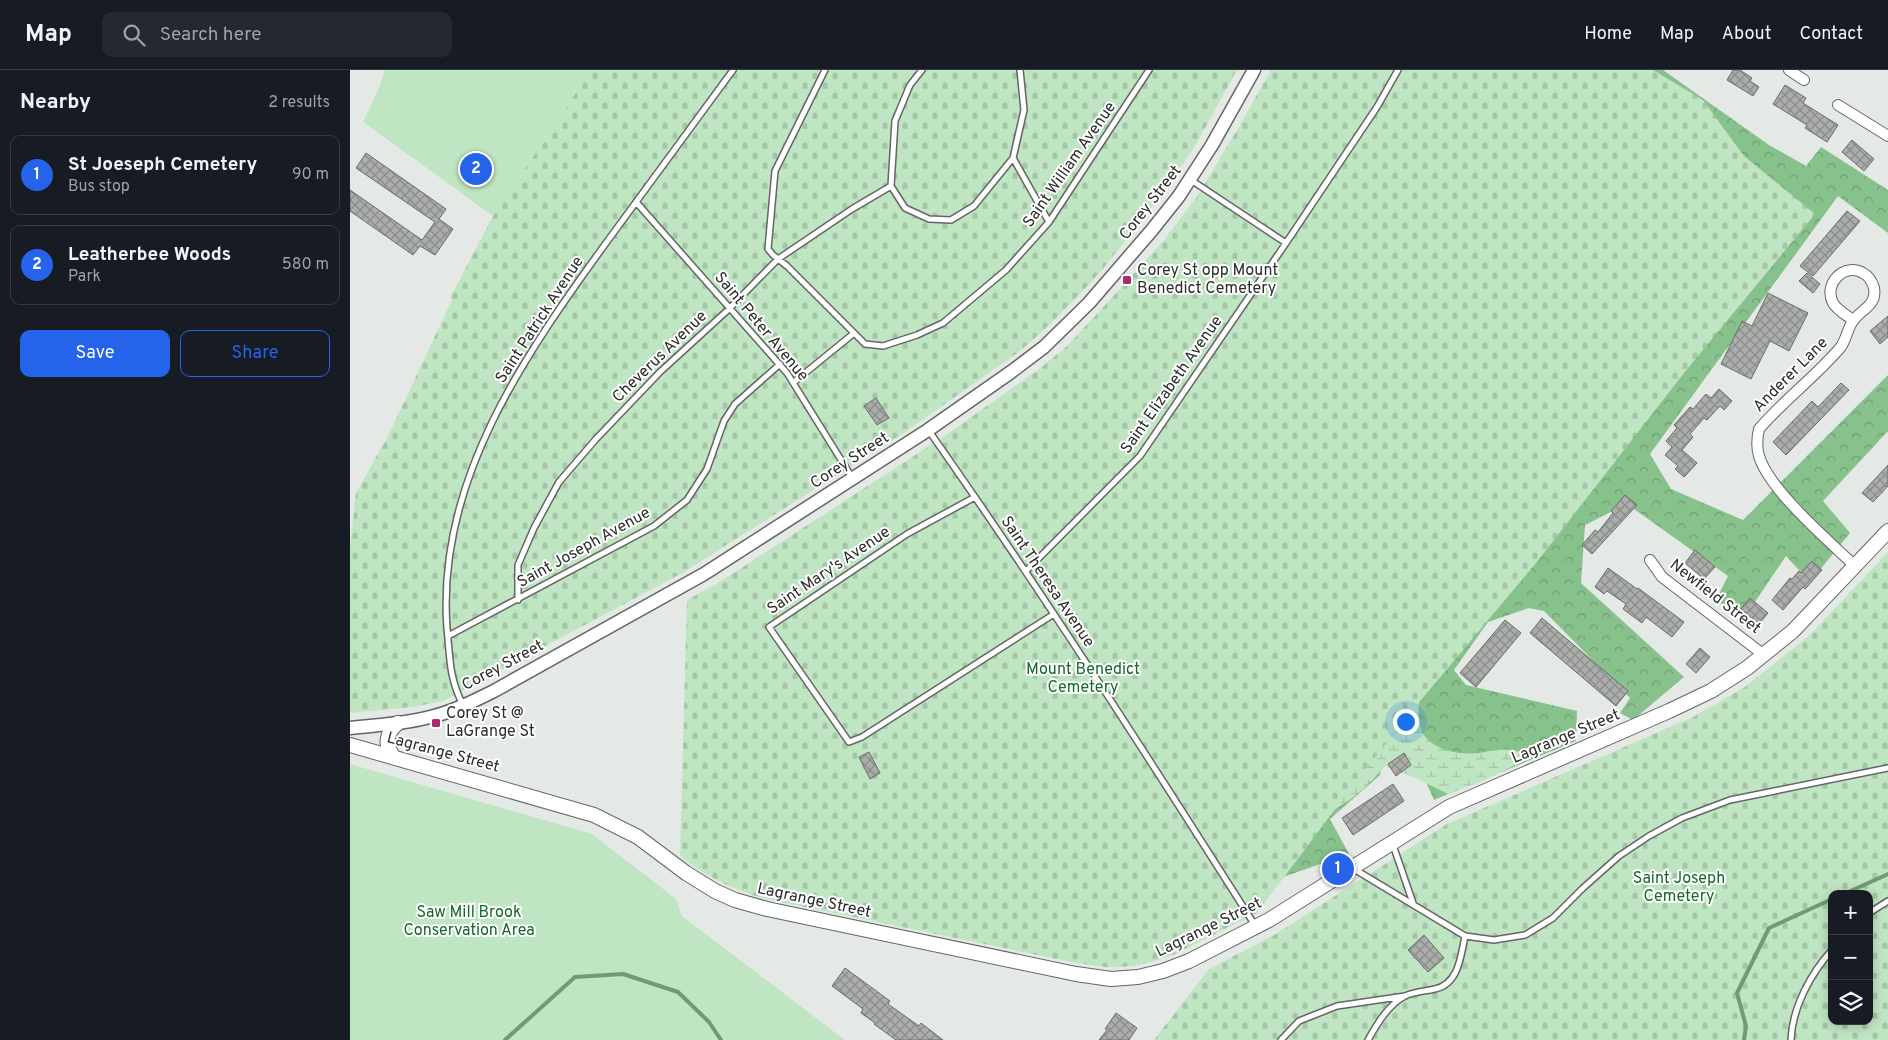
<!DOCTYPE html>
<meta charset="utf-8">
<style>
:root{--surface:#171b24;--page:#242831;--text:#f1f3f6;--muted:#9ea1a6;--line:#363941;--accent:#2563eb}
body{margin:0;font-family:Overpass,sans-serif;background:var(--page);color:var(--text)}
.controls{position:absolute;right:15px;bottom:15px;display:grid;overflow:hidden;border-radius:10px;box-shadow:0 2px 12px #0003}
.controls button{width:45px;height:45px;display:grid;place-items:center;padding:0;border:0;border-bottom:1px solid var(--line);background:var(--surface);color:var(--text);font:25px sans-serif}
.you{position:absolute;left:1055px;top:651px;width:18px;height:18px;margin:-12px;border:4px solid #fff;border-radius:50%;background:#1a73e8;box-shadow:0 0 0 8px #1a73e833}
.badge{display:grid;place-items:center;width:32px;height:32px;border-radius:50%;background:var(--accent);color:#fff;font-size:16px;font-weight:700}
.pin{position:absolute;translate:-50% -50%;border:2px solid #fff;box-shadow:0 1px 5px #0006}
.list{margin:0;padding:0;list-style:none}
h2{display:flex;justify-content:space-between;align-items:center;height:65px;margin:0;padding:0 20px;font-size:21px}
h2 small{font-size:16px;font-weight:400;color:var(--muted)}
.list li{display:grid;grid-template-columns:32px 1fr auto;gap:15px;align-items:center;box-sizing:border-box;height:80px;margin:0 10px 10px;padding:0 10px;border:1px solid var(--line);border-radius:10px}
.list b{display:block;font-size:19px;white-space:nowrap}
.list p{margin:0;font-size:16px;white-space:nowrap;color:var(--muted)}
.list em{font-size:16px;font-style:normal;color:var(--muted)}
.actions{display:flex;gap:10px;padding:15px 20px}
.actions a{flex:1;padding:11px 0;border:1px solid var(--accent);border-radius:10px;text-align:center;font-size:18px;color:var(--accent)}
.actions .main{background:var(--accent);color:#fff}
.icon{flex:none;width:28px;height:28px;fill:none;stroke:currentColor;stroke-width:2;stroke-linecap:round;stroke-linejoin:round}
.map{position:relative;flex:none;width:1538px;height:970px;overflow:hidden}
header{display:flex;align-items:center;gap:30px;box-sizing:border-box;height:70px;padding:0 25px;background:var(--surface);border-bottom:1px solid var(--line)}
header strong{font-size:24px}
nav{display:flex;gap:28px;margin-inline-start:auto;font-size:18px}
.search{width:350px;height:45px;background:var(--page);display:flex;align-items:center;gap:12px;box-sizing:border-box;padding:0 18px;border-radius:10px;color:var(--muted);font-size:19px}
main{display:flex}
aside{flex:1;background:var(--surface)}
.map>svg:first-child{display:block}
.forest{fill:url(#forest-crowns)}
.wetland{fill:url(#wetland-marsh)}
.cemetery{fill:url(#cemetery-stones);fill-rule:evenodd}
.park{fill:#c0e5c2}
.lines{fill:none;stroke-linecap:round;stroke-linejoin:round}
.stream{stroke:#719b74;stroke-width:4}
.building{fill:url(#building-cross-hatch);stroke:#6a6d6a}
.service-casing{stroke:#636663;stroke-width:8}
.minor-casing{stroke:#636663;stroke-width:12}
.tertiary-casing{stroke:#636663;stroke-width:15}
.secondary-casing{stroke:#636663;stroke-width:16}
.service{stroke:#fff;stroke-width:5}
.minor{stroke:#fff;stroke-width:10}
.tertiary{stroke:#fff;stroke-width:12}
.secondary{stroke:#fff;stroke-width:14}
.poi-dot{fill:#ac2974;stroke:#fff;stroke-width:2}
.labels{text-anchor:middle;dominant-baseline:central;stroke-width:4;stroke-linejoin:round;paint-order:stroke}
.street-label{font-size:16px;fill:#2b2d2b;stroke:#fff}
.poi-label{font-size:16px;fill:#2b2d2b;stroke:#fff;text-anchor:start}
.park-label{font-size:16px;fill:#146927;stroke:#fff}
</style>
<header>
<strong>Map</strong>
<div class="search"><svg class="icon" aria-label="search" viewBox="0 0 24 24"><circle cx="10" cy="10" r="6"/><path d="M15 15l6 6"/></svg>Search here</div>
<nav><a>Home</a><a>Map</a><a>About</a><a>Contact</a></nav>
</header>
<main>
<aside>
<h2>Nearby<small>2 results</small></h2>
<ul class="list">
<li><span class="badge">1</span><div><b>St Joeseph Cemetery</b><p>Bus stop</p></div><em>90 m</em></li>
<li><span class="badge">2</span><div><b>Leatherbee Woods</b><p>Park</p></div><em>580 m</em></li>
</ul>
<div class="actions"><a class="main">Save</a><a>Share</a></div>
</aside>
<div class="map">
<svg width="1538" height="970" viewBox="0 0 1538 970">
<defs>
<pattern id="forest-crowns" width="20" height="18" patternUnits="userSpaceOnUse" patternTransform="scale(1.25)"><rect width="20" height="18" fill="#87c28c"/><path d="M2 6a3 3 0 1 1 6 0M12 15a3 3 0 1 1 6 0" fill="none" stroke="#6f9e73"/></pattern>
<pattern id="wetland-marsh" width="20" height="14" patternUnits="userSpaceOnUse" patternTransform="scale(1.25)"><rect width="20" height="14" fill="#c0e5c2"/><path d="M1 5h8M5 5V1M11 12h8M15 12V8" fill="none" stroke="#a5c5a7"/></pattern>
<pattern id="cemetery-stones" width="16" height="16" patternUnits="userSpaceOnUse" patternTransform="scale(1.25)"><rect width="16" height="16" fill="#c0e5c2"/><path d="M2 7V4a2 2 0 0 1 4 0v3zM10 15v-3a2 2 0 0 1 4 0v3z" fill="#a5c5a7"/></pattern>
<pattern id="building-cross-hatch" width="8" height="8" patternUnits="userSpaceOnUse" patternTransform="scale(1.25)"><rect width="8" height="8" fill="#aaadaa"/><path d="M0 0l8 8M0 8l8-8" fill="none" stroke="#8b8d8b"/></pattern>
</defs>
<rect width="100%" height="100%" fill="#e5e9e5"/>
<path class="forest" d="M1051,0h262l106,75 37,21 15,-19 67,43v43l-50,-37 -188,258 21,35 72,31 145,-145v56l-65,70 27,32 -40,49 -24,-26 -42,62 -28,-18 12,-24 -101,-72 -42,21 -4,58 103,94 -51,43 -13,-7 10,-15 -86,-87 -15,-3 -41,14 -34,48 12,15 111,26 -1,30 -142,59 -24,-54 -25,-7 -5,36 -50,44 19,35 -86,30z"/>
<path class="wetland" d="M1069,618c0,11 -2,36 4,46 12,17 37,21 56,19 17,-3 33,-7 49,3l-3,4 -40,20 -37,14 -32,-16 -31,-12c-18,21 -32,34 -57,47z"/>
<path class="cemetery" d="M241,0h646l-43,78 -41,58 -51,64 -26,28 -30,30 -26,23 -112,79 -224,142 -241,129 -30,6 -63,6v-167l6,-53 32,-57 64,-136 -2,-2 43,-82z
M921,0h382l50,30 41,56 71,58 -131,159 -148,190 -115,137 -57,71 -107,142 -86,43 -16,5 -17,4 -17,2h-17l-33,-5 -309,-64c-30,-9 -57,-22 -82,-42l7,-256 31,-17 225,-146 95,-67 29,-24 31,-33 67,-74 33,-44 42,-70z
M1538,482v488h-734l55,-71 67,-35 171,-110 246,-107 52,-30 65,-52zM1482,824h37v127h-37z"/>
<path class="park" d="M35,0h206l-98,146 -130,-94 16,-34z
M0,694l242,70 84,65 6,17 163,124h-495z"/>
<g class="lines">
<path class="stream" d="M1494,824l44,-20
M155,970l70,-63 48,-3 55,18 31,30 12,18
M1394,970l2,-14 -9,-33 32,-65 63,-29"/>
</g>
<path class="building" d="M1383,0h7l12,8 -2,3 9,6 -6,9 -26,-16z
M1435,15l21,13 -3,5 35,22 -11,17 -22,-14 2,-3 -34,-21z
M1502,70l22,19 -10,12 -22,-19z
M16,83l80,56 -7,10 14,10 -18,26 -15,-9 -7,9 -63,-44v-21l72,50 13,-18 -79,-54z
M1497,141l13,10 -47,55 -13,-10z
M1457,203l13,11 -7,9 -14,-12z
M1418,223l40,20 -19,38 -19,-10 -19,38 -30,-15 21,-43 10,5z
M1538,246v21l-8,7 -10,-13z
M1491,313l8,7 -63,65 -13,-13 39,-41 6,6z
M1369,319l13,12 -8,9 -4,-4 -13,14 -3,-2 -14,16 3,3 -11,13 15,13 -13,14 -9,-8 3,-3 -13,-11 7,-8 -6,-6 11,-13 -3,-3 16,-18 3,2 13,-15 5,4z
M526,328l13,20 -12,7 -13,-19z
M1538,395v21l-15,16 -11,-9z
M1275,425l12,10 -45,49 -10,-9 13,-15 3,2 15,-19 -2,-2z
M1345,480l20,17 -11,12 -19,-16z
M1462,491l10,9 -17,19 -2,-2 -20,23 -11,-10 18,-22 2,1 7,-8 2,2z
M1258,498l29,21 1,-1 46,34 -12,15 -26,-20 -4,6 -19,-14 3,-5 -19,-13 -3,3 -9,-7z
M1400,528l18,15 -9,11 -18,-15z
M1192,548l86,73 -12,15 -86,-73z
M1155,550l16,13 -45,54 -16,-14z
M1350,578l10,9 -14,16 -10,-9z
M519,682l11,21 -10,6 -11,-22z
M1054,683l7,12 -15,11 -8,-12z
M1043,714l11,17 -51,34 -11,-17z
M1074,865l20,23 -16,14 -20,-22z
M495,898l45,33 -2,3 31,22 2,-3 22,17h-47l-22,-16 1,-1 -14,-10 2,-4 -31,-23z
M766,943l21,15 -8,12h-30l8,-10 -2,-1z"/>
<g class="lines">
<defs>
<path id="service" d="M475,0l-50,101 -7,78 5,6 14,11 78,78 18,2 34,-11 26,-12 63,-53 43,-48 100,-152
M572,0l-12,15 -15,36 -4,65 14,22 24,11 22,1 23,-14 39,-48 11,-48 -4,-40
M663,88l36,64
M841,110l95,63
M286,132l151,171 66,106
M444,312l59,-48
M579,361c114,162 221,329 327,496
M625,427l-68,37 -138,93 80,115 13,-5 192,-123
M676,501l114,-115 146,-213 91,-136 21,-37
M168,530v-35l16,-37 25,-46 37,-43 64,-67 69,-63 49,-50 74,-50 39,-23
M98,566l206,-110 33,-26 20,-31 17,-48 11,-17 45,-40
M113,635c-14,-27 -13,-47 -16,-77 -11,-146 77,-272 159,-385 42,-58 85,-115 127,-173
M1043,775l20,58
M1004,799l111,67 29,4 31,-5 28,-17 30,-30 36,-32 30,-20 33,-18 48,-18 158,-32
M1519,843l19,-12
M931,970l18,-19 38,-15 68,-10
M1018,970c9,-16 20,-35 37,-44 8,-4 21,-5 30,-7 24,-5 26,-34 30,-53
M1441,970c1,-32 20,-67 41,-90"/>
<path id="minor" d="M1439,0l15,10
M1488,35l50,31
M1503,250c-7,-5 -16,-10 -20,-17 -10,-19 11,-41 30,-30 6,3 9,8 11,15 3,18 -13,21 -21,33 -6,8 -7,20 -13,27 -25,29 -56,52 -81,81 -2,9 -3,17 0,27 10,34 70,85 96,110
M1300,490l12,17 102,78"/>
<path id="tertiary" d="M0,658c25,-3 52,-4 76,-10 24,-5 46,-16 68,-27l210,-117 224,-144 83,-58 33,-25 45,-44 63,-73 27,-34 33,-51 42,-75"/>
<path id="secondary" d="M0,675l244,70 44,22 48,36 29,18 20,9 32,9 309,65 35,5 27,-2 25,-6 26,-10 80,-41 180,-113 220,-96 42,-20 36,-23 46,-37 95,-100
M44,687c-10,-11 -8,-25 4,-34"/>
</defs>
<use href="#service" class="service-casing"/>
<use href="#minor" class="minor-casing"/>
<use href="#tertiary" class="tertiary-casing"/>
<use href="#secondary" class="secondary-casing"/>
<use href="#service" class="service"/>
<use href="#minor" class="minor"/>
<use href="#tertiary" class="tertiary"/>
<use href="#secondary" class="secondary"/>
</g>
<g class="poi-dot">
<rect x="772" y="205" width="10" height="10" rx="2.5"/>
<rect x="81" y="648" width="10" height="10" rx="2.5"/>
</g>
<g class="labels">
<g class="street-label">
<text transform="translate(720 95) rotate(-55)">Saint William Avenue</text>
<text transform="translate(801 133) rotate(-52)">Corey Street</text>
<text transform="translate(190 250) rotate(-57)">Saint Patrick Avenue</text>
<text transform="translate(411 257) rotate(50)">Saint Peter Avenue</text>
<text transform="translate(310 287) rotate(-44)">Cheverus Avenue</text>
<text transform="translate(1441 305) rotate(-45)">Anderer Lane</text>
<text transform="translate(822 315) rotate(-55)">Saint Elizabeth Avenue</text>
<text transform="translate(500 391) rotate(-33)">Corey Street</text>
<text transform="translate(234 478) rotate(-29)">Saint Joseph Avenue</text>
<text transform="translate(479 501) rotate(-34)">Saint Mary's Avenue</text>
<text transform="translate(697 512) rotate(56)">Saint Theresa Avenue</text>
<text transform="translate(1365 527) rotate(38)">Newfield Street</text>
<text transform="translate(153 596) rotate(-28)">Corey Street</text>
<text transform="translate(1216 667) rotate(-23)">Lagrange Street</text>
<text transform="translate(93 683) rotate(15)">Lagrange Street</text>
<text transform="translate(464 831) rotate(12)">Lagrange Street</text>
<text transform="translate(859 858) rotate(-26)">Lagrange Street</text>
</g>
<g class="poi-label">
<text x="787" y="201">Corey St opp Mount<tspan x="787" dy="18">Benedict Cemetery</tspan></text>
<text x="96" y="644">Corey St @<tspan x="96" dy="18">LaGrange St</tspan></text>
</g>
<g class="park-label">
<text x="733" y="600">Mount Benedict<tspan x="733" dy="18">Cemetery</tspan></text>
<text x="1329" y="809">Saint Joseph<tspan x="1329" dy="18">Cemetery</tspan></text>
<text x="119" y="843">Saw Mill Brook<tspan x="119" dy="18">Conservation Area</tspan></text>
</g>
</g>
</svg>
<div class="controls">
<button>+</button>
<button>−</button>
<button><svg class="icon" aria-label="layers" viewBox="0 0 24 24"><path d="M12 4l9 5-9 5-9-5zM3 14l9 5 9-5"/></svg></button>
</div>
<div class="you"></div>
<div class="pin badge" style="left:988px;top:799px">1</div>
<div class="pin badge" style="left:126px;top:99px">2</div>
</div>
</main>
